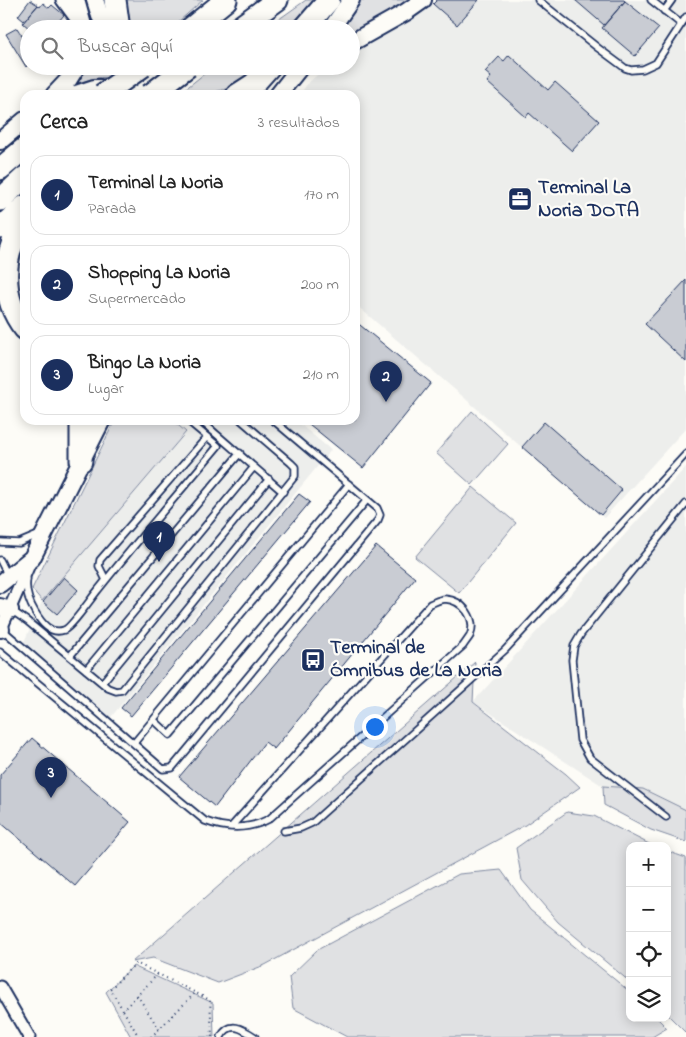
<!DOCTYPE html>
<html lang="es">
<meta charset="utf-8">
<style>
:root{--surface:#fff;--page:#f2f2f2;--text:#222;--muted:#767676;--line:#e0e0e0;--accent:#1b2f5e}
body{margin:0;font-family:"Indie Flower",sans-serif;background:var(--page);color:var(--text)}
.controls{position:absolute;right:15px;bottom:15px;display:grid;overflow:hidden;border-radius:10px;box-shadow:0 2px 12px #0003}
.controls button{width:45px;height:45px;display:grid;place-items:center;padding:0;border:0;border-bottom:1px solid var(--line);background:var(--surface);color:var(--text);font:25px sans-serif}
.you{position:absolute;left:374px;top:726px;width:18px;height:18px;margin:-12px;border:4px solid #fff;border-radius:50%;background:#1a73e8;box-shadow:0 0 0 8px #1a73e833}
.badge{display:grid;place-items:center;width:32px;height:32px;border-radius:50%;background:var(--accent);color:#fff;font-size:16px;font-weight:700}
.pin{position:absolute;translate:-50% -41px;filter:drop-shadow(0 1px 2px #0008)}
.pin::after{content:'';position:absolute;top:26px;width:18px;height:15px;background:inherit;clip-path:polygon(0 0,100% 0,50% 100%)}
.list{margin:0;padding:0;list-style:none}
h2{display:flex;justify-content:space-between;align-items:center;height:65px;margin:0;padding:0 20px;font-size:21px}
h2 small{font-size:16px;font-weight:400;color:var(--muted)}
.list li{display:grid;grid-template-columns:32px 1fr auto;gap:15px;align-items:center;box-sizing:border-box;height:80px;margin:0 10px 10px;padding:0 10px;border:1px solid var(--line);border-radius:15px}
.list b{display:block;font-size:19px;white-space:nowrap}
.list p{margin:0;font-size:16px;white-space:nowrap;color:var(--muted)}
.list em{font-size:16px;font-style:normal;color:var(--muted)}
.icon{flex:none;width:28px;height:28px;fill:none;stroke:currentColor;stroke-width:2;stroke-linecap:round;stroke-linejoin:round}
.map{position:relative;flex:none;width:686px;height:1037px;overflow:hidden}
.search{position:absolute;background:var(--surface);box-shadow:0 2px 12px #0003;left:20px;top:20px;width:340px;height:55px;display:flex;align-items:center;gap:12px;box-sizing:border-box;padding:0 18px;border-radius:28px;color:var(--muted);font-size:19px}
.panel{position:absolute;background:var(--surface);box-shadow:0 2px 12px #0003;left:20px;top:90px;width:340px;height:335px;border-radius:15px}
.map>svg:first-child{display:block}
.built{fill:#edeeec}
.green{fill:#e0e1e3;stroke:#7e88a0}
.building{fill:#c9ccd3;stroke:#1b2f5e}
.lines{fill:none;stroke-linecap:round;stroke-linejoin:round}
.secondary-tunnel{stroke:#d0d3d8;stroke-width:16;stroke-dasharray:16 8;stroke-linecap:butt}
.lane-casing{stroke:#1b2f5e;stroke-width:9}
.street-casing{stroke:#1b2f5e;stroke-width:15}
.secondary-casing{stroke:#1b2f5e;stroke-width:20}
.highway-casing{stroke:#1b2f5e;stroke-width:25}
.path{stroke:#1b2f5e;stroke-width:2;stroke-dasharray:1 4;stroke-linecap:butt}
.lane{stroke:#fdfcf7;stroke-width:5.5}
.street{stroke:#fdfcf7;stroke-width:11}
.secondary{stroke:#fdfcf7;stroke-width:16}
.highway{stroke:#fdfcf7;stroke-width:21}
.highway-bridge-casing{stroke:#1b2f5e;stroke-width:25;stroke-linecap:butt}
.highway-bridge{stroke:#fdfcf7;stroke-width:21}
.labels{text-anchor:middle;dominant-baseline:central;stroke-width:4.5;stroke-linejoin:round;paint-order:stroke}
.poi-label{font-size:20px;font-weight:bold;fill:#1b2f5e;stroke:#fdfcf7;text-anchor:start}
</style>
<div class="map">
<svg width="686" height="1037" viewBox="0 0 686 1037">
<rect width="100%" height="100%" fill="#fdfcf7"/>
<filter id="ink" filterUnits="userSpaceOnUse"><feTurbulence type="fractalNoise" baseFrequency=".02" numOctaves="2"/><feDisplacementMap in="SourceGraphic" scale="10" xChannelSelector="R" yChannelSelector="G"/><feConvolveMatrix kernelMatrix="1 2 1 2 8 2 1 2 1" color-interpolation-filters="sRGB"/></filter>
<g filter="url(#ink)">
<path class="built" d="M437,0h249v428l-82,90 -249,-214v-209h-55l7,-11 19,-17 25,-1v-14l77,-43z
M172,420h123l36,30 -220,267 -87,-75 18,-41 144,-169z
M686,467v344l-43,-22 -40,-3 -130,-84z"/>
<path class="green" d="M121,0h82l-33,29h-45z
M306,0h16l-25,29h-32z
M360,0h53l-62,36v-7h-11z
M89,66h32l3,5 -9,8c-14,-4 -24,0 -37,4z
M214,66h47l-21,19 -29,8 -13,1 -14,-4z
M472,411l36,33 -36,41 -36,-32z
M115,420h57l14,12 -144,169 -10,-12z
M473,487l43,36 -57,70 -44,-36z
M475,662l-2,40 93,72 14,13 -55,38 -260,140 -47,18 -65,-25 -21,4z
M603,786l40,3 43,21v32l-35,-12 -47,-25z
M567,812l27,4 59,30h-23v136l-72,-60 -36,-42 -6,-32z
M667,851l19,7v175l-19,-19z
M501,870l29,40 100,82v26h27l10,10 -15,9h-305l-54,-29 -4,-31 28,-27 142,-76z
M133,966l80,37 1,34h-83l-25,-45z"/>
<path class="building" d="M30,0l8,5 -14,16 -6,-5z
M437,0h42l-22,25 -24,-21z
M575,0h49l1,1 -21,24z
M625,1l34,27 -24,28 -33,-28z
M43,3l6,5 3,-3 12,10 -12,14h-22l-7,-6 15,-18 2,2z
M17,28l12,18v18l-3,3 -20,-33z
M509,55l39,35 7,-8 44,39 -27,30 -43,-38 -3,4 -39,-35 4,-5 -6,-5 14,-15 5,4z
M686,280v82l-41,-38z
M355,321l76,62 -68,85 -59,-48h51z
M544,422l78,68 -21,25 -79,-68z
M299,494l11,8 -179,214 -10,-8z
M376,546l39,32 -141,171 -9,-7 -50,65 -36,-30z
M64,577l14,13 -21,24 -14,-12z
M32,738l98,84 -55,64 -75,-64v-47z"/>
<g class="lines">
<path class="secondary-tunnel" d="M135,66l25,29"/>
<defs>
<path id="lane" d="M538,0l60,48 27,20 6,2 12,-1 13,-6 30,-46
M651,0l30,24
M664,11l8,-11
M200,420l83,72
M0,542l19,1 19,-8
M0,560l8,16
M27,579c-2,11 2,23 8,33 6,10 15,23 29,18 7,-2 28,-33 34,-40 39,-49 80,-96 120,-144l-31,-26
M106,580l-7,-14 1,-6 107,-123
M11,610l16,11 81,67 8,3 6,-1 173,-214v-9l-4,-4 -50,-43
M3,630l160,139 9,-1 206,-248 2,-5 -3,-7 -104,-88
M0,652l205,169c21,8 43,9 64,-2l194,-173c2,-3 5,-7 7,-10 7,-17 -7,-36 -25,-37 -5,0 -10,3 -15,5l-199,223
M70,656l170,-203
M86,670l168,-203
M102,683l167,-204
M155,721l15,14 197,-235
M134,743l215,-259
M666,817l-76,-59 -10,-18 -8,-80 2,-14 7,-12 105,-130
M284,831l17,-3 11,-5 193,-173 181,-196
M221,1037c9,-17 22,-8 34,0"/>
<path id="street" d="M62,0l17,23
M0,631l31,-71
M0,987l29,50"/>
<path id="secondary" d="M76,0l8,29
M95,0l5,16 7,13
M331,29l20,-29
M351,43l55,-31 17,-12
M54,95l15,-16 8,-13
M73,95l21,-7h7
M278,95l23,-29
M0,141l25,-21
M0,584l32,-26 70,-138
M0,607l10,3
M0,628l1,1"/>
<path id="highway" d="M115,0l4,29
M190,29l36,-29
M237,29l40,-29
M304,29l25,-29
M237,95l17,-11 16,-18
M0,169l25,-21
M0,200l25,-23
M25,221c-24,31 -25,77 0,108
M0,228l25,-22
M81,420v41"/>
</defs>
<use href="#lane" class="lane-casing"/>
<use href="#street" class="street-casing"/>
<use href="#secondary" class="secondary-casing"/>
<use href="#highway" class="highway-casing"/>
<path class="path" d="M137,995l22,34
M123,1010l-13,-21 26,-26 74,37 2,37
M139,1037l-16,-27 35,-36
M151,1037l44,-44"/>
<use href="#lane" class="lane"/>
<use href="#street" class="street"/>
<use href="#secondary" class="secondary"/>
<use href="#highway" class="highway"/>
<defs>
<path id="highway-bridge" d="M102,95l41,-29
M150,95l38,-29"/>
</defs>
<use href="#highway-bridge" class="highway-bridge-casing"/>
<use href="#highway-bridge" class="highway-bridge"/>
</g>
</g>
<defs>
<symbol id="office-square" viewBox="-11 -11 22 22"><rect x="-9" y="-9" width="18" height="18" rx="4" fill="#1b2f5e" stroke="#fdfcf7"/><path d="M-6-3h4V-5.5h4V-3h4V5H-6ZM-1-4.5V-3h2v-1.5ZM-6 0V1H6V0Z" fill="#fff"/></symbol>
<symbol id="bus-square" viewBox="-11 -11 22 22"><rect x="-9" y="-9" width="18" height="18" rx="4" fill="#1b2f5e" stroke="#fdfcf7"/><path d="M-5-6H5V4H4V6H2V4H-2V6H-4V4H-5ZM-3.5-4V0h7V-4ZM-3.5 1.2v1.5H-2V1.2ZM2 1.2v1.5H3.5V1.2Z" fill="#fff"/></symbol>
</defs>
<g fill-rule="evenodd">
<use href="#office-square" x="506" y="185" width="28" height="28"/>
<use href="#bus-square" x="299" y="646" width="28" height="28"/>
</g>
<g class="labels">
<g class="poi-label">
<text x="538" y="188">Terminal La<tspan x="538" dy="23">Noria DOTA</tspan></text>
<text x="330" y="648">Terminal de<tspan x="330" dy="23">Ómnibus de La Noria</tspan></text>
</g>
</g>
</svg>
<div class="controls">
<button>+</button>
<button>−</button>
<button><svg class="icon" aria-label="locate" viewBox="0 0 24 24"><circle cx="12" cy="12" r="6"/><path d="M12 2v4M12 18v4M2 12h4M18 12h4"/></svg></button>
<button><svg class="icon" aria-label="layers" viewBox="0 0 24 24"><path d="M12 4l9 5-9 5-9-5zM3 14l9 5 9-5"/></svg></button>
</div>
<div class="you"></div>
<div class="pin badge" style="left:159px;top:562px">1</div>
<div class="pin badge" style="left:386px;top:402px">2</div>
<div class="pin badge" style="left:51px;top:798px">3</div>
<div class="search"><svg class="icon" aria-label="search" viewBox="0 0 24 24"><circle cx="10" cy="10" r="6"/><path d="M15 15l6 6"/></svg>Buscar aquí</div>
<section class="panel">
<h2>Cerca<small>3 resultados</small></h2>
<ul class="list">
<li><span class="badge">1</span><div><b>Terminal La Noria</b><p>Parada</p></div><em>170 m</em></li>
<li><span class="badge">2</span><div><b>Shopping La Noria</b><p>Supermercado</p></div><em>200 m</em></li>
<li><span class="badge">3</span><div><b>Bingo La Noria</b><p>Lugar</p></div><em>210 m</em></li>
</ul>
</section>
</div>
